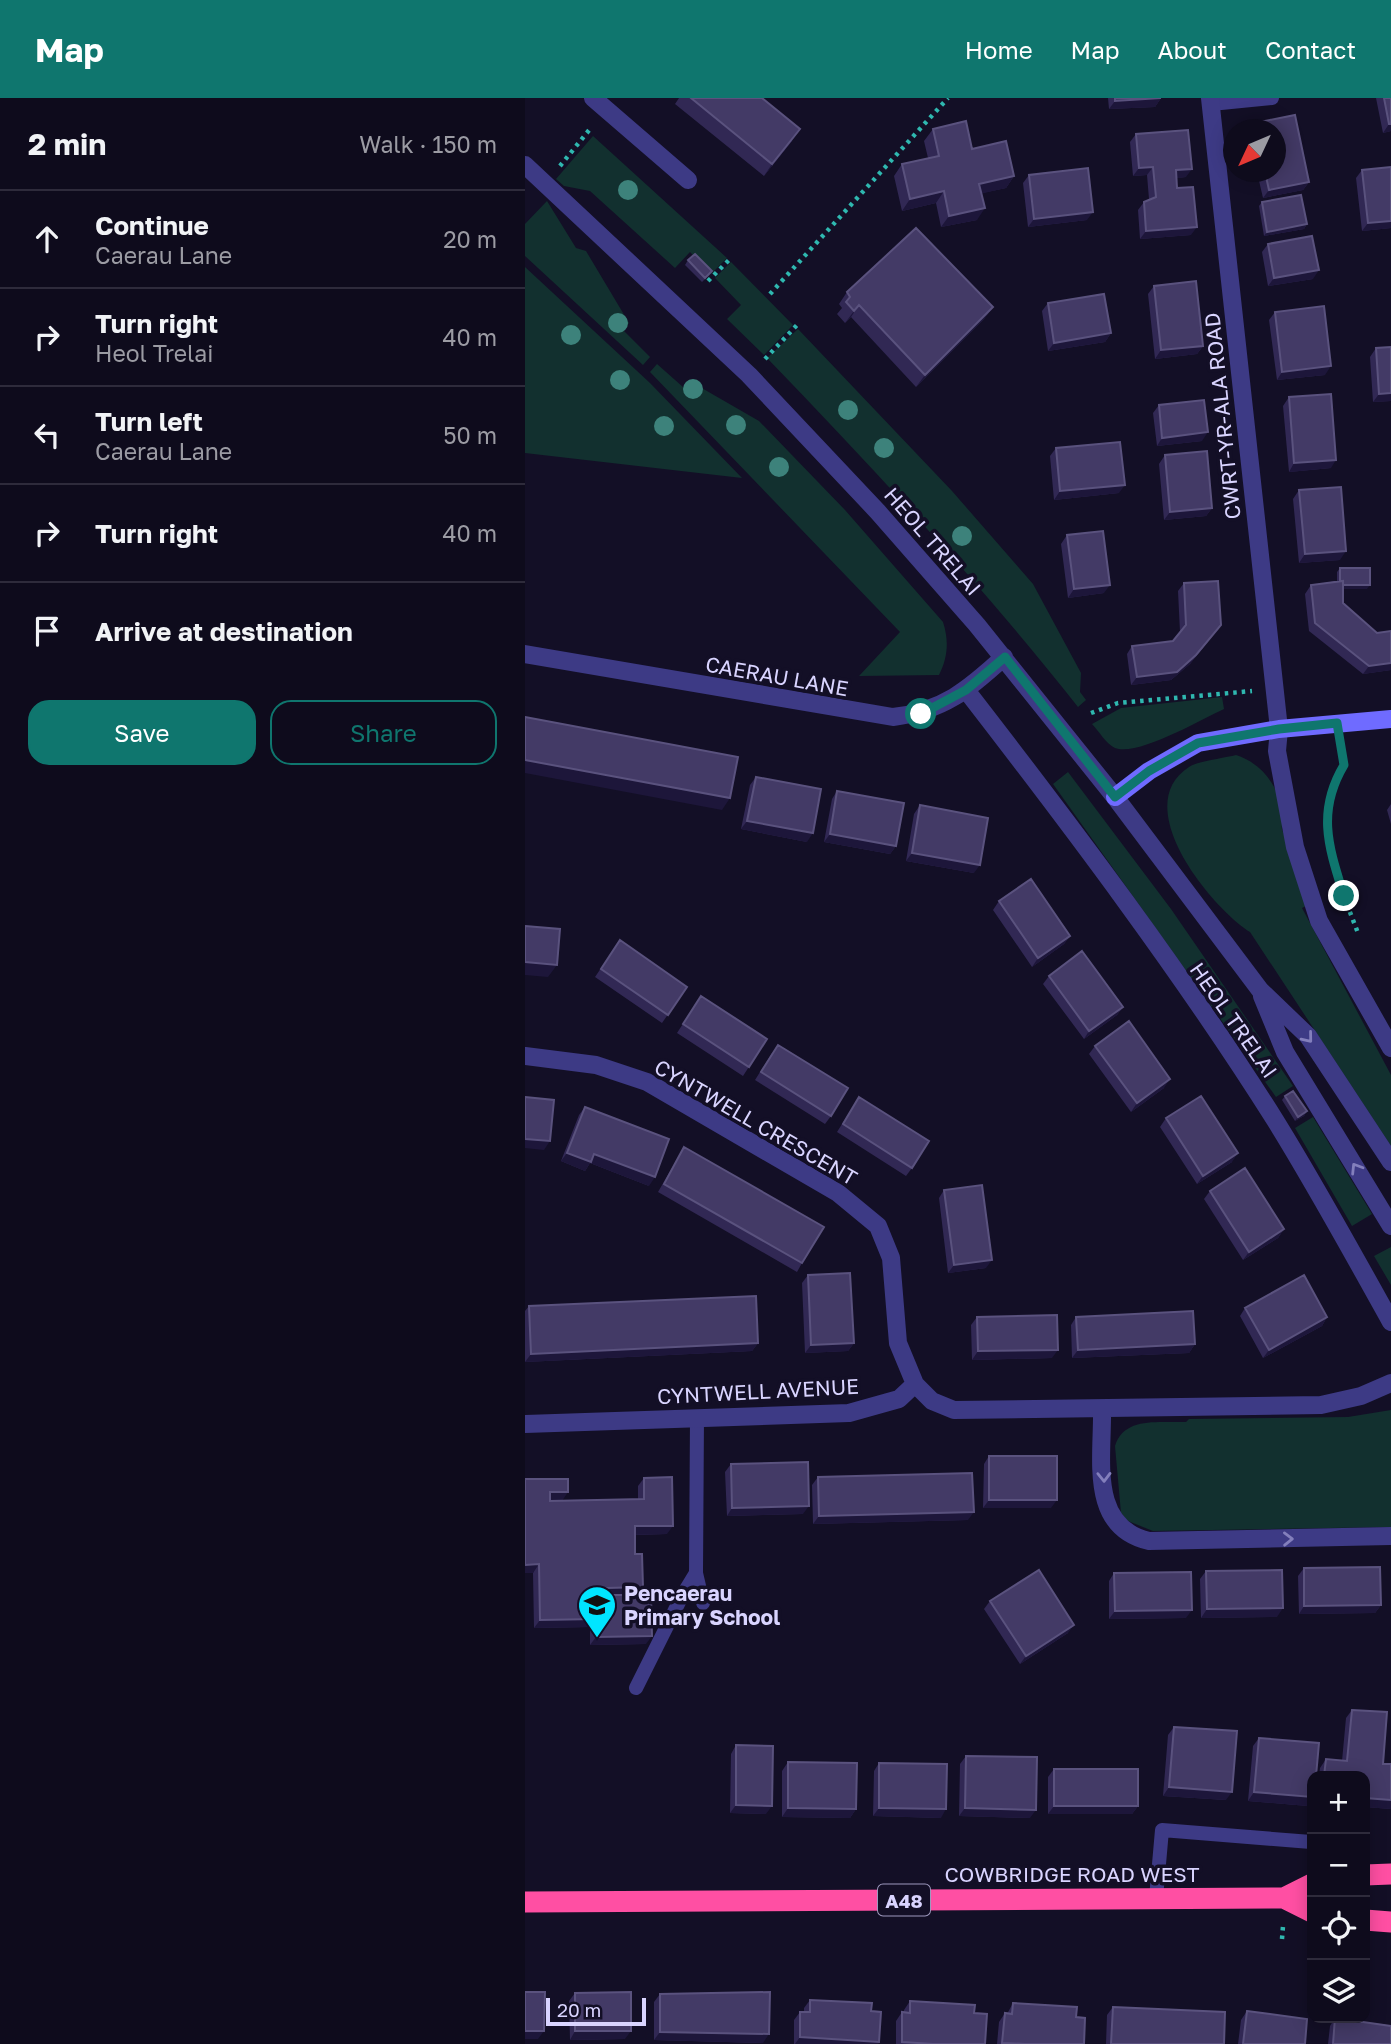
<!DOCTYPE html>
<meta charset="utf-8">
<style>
:root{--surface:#0e0b1c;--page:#1c1929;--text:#f1f3f6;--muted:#9b9ba3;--line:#2e2b3b;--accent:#0f766e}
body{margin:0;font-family:"Golos Text",sans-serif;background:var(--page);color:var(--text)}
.controls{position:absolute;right:21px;bottom:21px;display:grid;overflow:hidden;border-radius:14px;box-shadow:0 4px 18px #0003}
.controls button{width:63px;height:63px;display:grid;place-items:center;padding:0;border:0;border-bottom:2px solid var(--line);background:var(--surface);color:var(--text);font:35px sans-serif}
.compass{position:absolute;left:698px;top:21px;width:63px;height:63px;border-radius:50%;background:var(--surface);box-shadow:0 4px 18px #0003;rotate:226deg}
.scale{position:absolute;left:21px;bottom:18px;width:100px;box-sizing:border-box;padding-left:7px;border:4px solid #d9d4ff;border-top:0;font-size:19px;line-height:24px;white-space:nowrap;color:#d9d4ff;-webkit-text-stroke:5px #130f26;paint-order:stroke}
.stop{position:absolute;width:21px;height:21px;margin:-16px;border:5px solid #0f766e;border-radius:50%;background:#fff}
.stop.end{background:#0f766e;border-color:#fff;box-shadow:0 2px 7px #0008}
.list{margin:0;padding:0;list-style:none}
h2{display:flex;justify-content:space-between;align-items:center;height:91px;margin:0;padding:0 28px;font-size:30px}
h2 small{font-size:23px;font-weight:400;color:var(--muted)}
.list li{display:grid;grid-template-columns:46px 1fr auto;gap:21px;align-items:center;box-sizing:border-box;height:98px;padding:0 28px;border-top:2px solid var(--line)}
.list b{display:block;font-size:26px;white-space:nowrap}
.list p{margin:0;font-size:23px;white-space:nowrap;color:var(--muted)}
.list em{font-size:23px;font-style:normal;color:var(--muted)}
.actions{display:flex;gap:14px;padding:21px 28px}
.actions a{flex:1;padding:16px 0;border:2px solid var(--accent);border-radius:21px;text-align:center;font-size:24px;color:var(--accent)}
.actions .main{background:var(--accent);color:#fff}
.icon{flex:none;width:38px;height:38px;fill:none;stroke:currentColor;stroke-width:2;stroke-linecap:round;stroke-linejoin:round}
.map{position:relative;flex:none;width:866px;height:1946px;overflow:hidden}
header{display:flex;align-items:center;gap:42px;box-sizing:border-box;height:98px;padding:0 35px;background:var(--accent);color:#fff}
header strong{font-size:33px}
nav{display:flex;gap:38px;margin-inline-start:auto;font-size:24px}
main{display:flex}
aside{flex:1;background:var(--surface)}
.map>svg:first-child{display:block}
.green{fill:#12302f}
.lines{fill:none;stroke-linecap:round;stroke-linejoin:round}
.path{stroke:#2fb8b0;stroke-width:4.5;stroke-dasharray:3.5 5;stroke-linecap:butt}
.lane{stroke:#3d3a85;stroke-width:14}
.street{stroke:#3d3a85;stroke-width:18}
.secondary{stroke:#6f6bff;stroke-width:18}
.highway{stroke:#ff4fa3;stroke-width:21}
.tree{fill:#3d827b}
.wall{fill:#312854}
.shaded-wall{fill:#1d163a}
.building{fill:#433a66;stroke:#5a527e;stroke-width:2}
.oneway{stroke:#837fbc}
.route{stroke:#0f766e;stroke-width:9}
.labels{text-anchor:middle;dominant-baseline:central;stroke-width:7;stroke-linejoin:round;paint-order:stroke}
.shield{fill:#130f26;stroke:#9e99be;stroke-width:2}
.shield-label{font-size:19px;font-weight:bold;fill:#d9d4ff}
.street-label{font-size:21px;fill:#d9d4ff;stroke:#130f26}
.poi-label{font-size:21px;font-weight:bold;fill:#d9d4ff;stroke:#130f26;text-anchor:start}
</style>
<header>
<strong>Map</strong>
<nav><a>Home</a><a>Map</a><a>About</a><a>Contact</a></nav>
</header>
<main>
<aside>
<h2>2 min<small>Walk · 150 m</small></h2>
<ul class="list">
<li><svg class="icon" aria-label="ahead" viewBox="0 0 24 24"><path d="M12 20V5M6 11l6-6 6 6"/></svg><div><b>Continue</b><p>Caerau Lane</p></div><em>20 m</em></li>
<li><svg class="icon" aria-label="right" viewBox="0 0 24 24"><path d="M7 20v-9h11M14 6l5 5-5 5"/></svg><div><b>Turn right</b><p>Heol Trelai</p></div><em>40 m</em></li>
<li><svg class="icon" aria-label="left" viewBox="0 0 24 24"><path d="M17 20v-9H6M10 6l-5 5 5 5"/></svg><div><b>Turn left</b><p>Caerau Lane</p></div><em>50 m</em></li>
<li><svg class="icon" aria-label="right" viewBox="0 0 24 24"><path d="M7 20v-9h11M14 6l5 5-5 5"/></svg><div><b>Turn right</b></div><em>40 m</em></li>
<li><svg class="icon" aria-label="arrive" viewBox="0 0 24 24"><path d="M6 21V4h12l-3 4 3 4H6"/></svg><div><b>Arrive at destination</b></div></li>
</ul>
<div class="actions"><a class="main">Save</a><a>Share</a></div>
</aside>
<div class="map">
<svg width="866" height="1946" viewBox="0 0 866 1946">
<rect width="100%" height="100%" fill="#130f26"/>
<path class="green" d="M68,38l134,122 -16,16 -21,-22 -15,16 -85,-77 -26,-5 -8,-7z
M22,103l29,47 10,3 43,72 -6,7 27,27 -7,8 -118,-109v-32z
M206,164l62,63 -29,30 -37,-36 14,-14 -26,-27z
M0,169l125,116 92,95 -217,-25z
M273,231l154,162 81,93 48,89 -1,19 6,8 -8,7c-97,-123 -202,-236 -311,-349z
M132,266l35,31 8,-8 59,34 86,89 98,112c6,19 5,35 -4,53l-80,1 41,-44 -250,-260z
M697,599l2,12c-22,10 -87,48 -109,39 -9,-4 -16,-17 -23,-24l29,-16z
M711,657c27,9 41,30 47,57 1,6 -2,12 -1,17 4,15 22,34 30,48l-6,29 -4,2 89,167v71l-141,-214c-39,-25 -122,-126 -61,-165 9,-6 36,-9 47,-12z
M543,674l103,137 122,177 -17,11 -223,-313z
M788,1019l59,97 -20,12 -57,-98z
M866,1149v38l-17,-29z
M866,1312v117l-238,4 -25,-10 -7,-8 -6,-67c9,-30 45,-23 71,-24l3,-3 159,-2z"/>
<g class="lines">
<path class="path" d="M35,68l30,-37
M183,183l24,-24
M245,196l178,-196
M240,261l33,-35
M566,615l27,-10 134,-12
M816,650l3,17c-33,55 -7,113 14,168
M757,1841l1,-13"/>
<path class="lane" d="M686,6l61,-6
M172,1319l-1,156 7,30
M111,1590l46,-92 14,-23
M631,1800l6,-68 149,12"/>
<path class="street" d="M68,0l95,82
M685,0l69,631 -2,22 18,96 24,74 72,127
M0,67l224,210 129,137 99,113 138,172 145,193 48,46 83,126
M0,556l368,63c50,-6 75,-27 111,-60
M441,592c106,137 217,284 309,430 41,66 78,134 116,202
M737,898l23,56 106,174
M0,958l71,9 51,17 191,111 40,33 13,32 7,85 17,41
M577,1311c1,49 -14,118 47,132l242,-5
M0,1326l324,-11 50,-14 16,-15 17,17 22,9 367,-5 40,-9 30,-13"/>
<path class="secondary" d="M590,699l34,-26 49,-28 81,-14 112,-10"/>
<path class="highway" d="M840,1777l26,-1
M759,1800l28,14
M0,1804l759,-4 28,-14
M840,1822l26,2"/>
</g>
<g class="tree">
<circle cx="103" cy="92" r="10"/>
<circle cx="93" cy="225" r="10"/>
<circle cx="46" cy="237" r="10"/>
<circle cx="95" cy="282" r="10"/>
<circle cx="168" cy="291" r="10"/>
<circle cx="323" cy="312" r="10"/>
<circle cx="211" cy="327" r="10"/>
<circle cx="139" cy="328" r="10"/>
<circle cx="359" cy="350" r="10"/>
<circle cx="254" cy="369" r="10"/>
<circle cx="437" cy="438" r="10"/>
</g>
<path class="wall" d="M154,0h83l30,43 -28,35 -89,-72z
M583,0h53l-6,9 -46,2z
M851,0h15v33l-8,2z
M770,17l14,67 -6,8 -40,8 -6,-26h19v-42h-25l4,-7z
M408,31l39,20 42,27 -8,12 -24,5 -5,27 -36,7 -5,-24 -34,8 -8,-35 8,-12 26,-6 -4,-17z
M611,36l50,43 -10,1 1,10 14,47 -51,4 -2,-29 6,-8 5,-3 -2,-24 -14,1 -3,-34z
M866,69v61l-29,3 -6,-53 6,-8z
M504,77l58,45 -59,7 -5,-44z
M737,104l45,22 -3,5 -40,7 -5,-30z
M743,146l45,35 -45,7 -6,-34z
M163,162l21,15 -7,7 -17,-17z
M629,188l49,60 -6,8 -42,5 -7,-65z
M322,194l146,15 -9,12 -68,68 -65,-70 -6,6 -8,-9 5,-6 -3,-4z
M523,205l63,30 -6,9 -57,9 -6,-40z
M750,214l50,63 -48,5 -8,-60z
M851,250l15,53 -18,1 -3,-45z
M764,299l42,71 -42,4 -6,-66z
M634,307l43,36 -45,5 -4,-33z
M531,350l63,45 -65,7 -4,-44z
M640,357l47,53 -6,8 -42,4 -5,-56z
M774,392l41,70 -41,3 -6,-64z
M542,437l37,58 -36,5 -7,-54z
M815,470l27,21h-24v14l34,30 14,37 -28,4 -54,-43 -4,-37 6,-9 26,-4v-9z
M659,485l37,42 -31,39 -19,16 -40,5 -4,-31 5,-8 41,-5 7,-9 -2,-41z
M231,679l51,65 -66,-13 9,-44z
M312,693l59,55 -6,8 -66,-12 8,-43z
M866,706v20l-4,-14z
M395,707l54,68 -68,-12 8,-47z
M474,803l71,35 -6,8 -32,23 -39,-57z
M95,842l67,47 -25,36 -67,-46z
M524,878l74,31 -6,8 -33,24 -41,-55z
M176,898l66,43 -24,37 -66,-43z
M570,948l69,42 -33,24 -42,-58z
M247,955l59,63 -6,8 -70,-44z
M760,998l22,15 -3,5 -9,5 -13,-21z
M334,999l53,71 -6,8 -69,-44z
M60,1009l64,79 -59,-23 -5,8 -24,-10 18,-46z
M641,1020l66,44 -35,22 -37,-57z
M159,1049l118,116 -5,9 -139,-80z
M419,1092l42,78 -38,5 -9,-75z
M685,1093l74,38 -6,9 -35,22 -39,-61z
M283,1177l46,68 -6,8 -43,2 -3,-70z
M4,1208l229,37 -6,8 -227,11v-51z
M720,1210l82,9 -5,9 -59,32 -23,-42z
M452,1219l75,41 -80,2 -1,-35z
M551,1219l119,27 -6,9 -117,5 -1,-33z
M464,1358l62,52h-68l1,-44z
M206,1366l72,50 -76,2 -2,-44z
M293,1379l150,43 -155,4 -1,-39z
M119,1380l23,56 -32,1v19l8,33 -6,8 9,49 -56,1v-18l-56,1 -1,-55 29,-73 76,-1v-13z
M779,1470l77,37 -6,8 -76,1 -1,-38z
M681,1473l71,46 -76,1 -1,-39z
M589,1475l72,45 -77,1v-38z
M465,1503l78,32 -48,31 -36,-55z
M827,1612l31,54h8v45l-26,-2v-31h-46l1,-8 6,-9 16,2 4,-43z
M649,1629l52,73 -63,-4 5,-61z
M734,1640l53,38v23l-4,7 -60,-5 5,-55z
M211,1647l30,69 -36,-1 1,-59z
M441,1658l64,62 -71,-2 1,-52z
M263,1664l68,47 -6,9 -68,-1v-46z
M354,1665l62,55 -68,-2 1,-45z
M529,1671l84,37 -6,8h-84v-37z
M50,1895l50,46 -55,1 -1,-39z
M135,1896l103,49 -109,-3v-38z
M285,1902l61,11 8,31 -1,2h-84v-24l6,-8h4v-4z
M385,1903l64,12 11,31h-89v-23l6,-9h2v-2z
M488,1905l63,14 8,27h-87l2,-22 6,-9 2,1z
M588,1909l111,37h-118l1,-29z
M722,1913l58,33h-67l3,-24z
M810,1920l56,26h-63l2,-18z"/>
<path class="shaded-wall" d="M636,0l-6,9 -46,2 6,-8z
M864,26h2v7l-8,2z
M275,31l-8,12 -28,35 8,-12z
M628,69l-6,8 -14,1 6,-8z
M667,71l-6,8 -16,2 6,-9z
M489,78l-8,12 -35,8 8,-12z
M784,84l-6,8 -40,8 6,-8z
M419,93l-8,12 -34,8 8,-12z
M460,110l-8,12 -36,7 8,-11z
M568,114l-6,8 -59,7 6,-8z
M866,123v7l-29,3 6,-8z
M782,126l-3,5 -40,7 3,-4z
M672,129l-6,8 -51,4 6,-8z
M794,172l-6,9 -45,7 6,-8z
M334,207l-8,12 -6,6 9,-12z
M468,209l-9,12 -68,68 9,-12z
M586,235l-6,9 -57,9 6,-8z
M678,248l-6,8 -42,5 6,-9z
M806,268l-6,9 -48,5 5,-8z
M866,295v8l-18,1 6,-8z
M683,334l-6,9 -45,5 5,-8z
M811,362l-5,8 -42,4 5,-9z
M600,387l-6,8 -65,7 6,-9z
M687,410l-6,8 -42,4 6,-8z
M821,453l-6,9 -41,3 6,-9z
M585,487l-6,8 -36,5 6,-9z
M815,487h30l-3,4h-30z
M696,527l-31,39 -19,16 -40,5 6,-8z
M866,565v7l-28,4 6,-8z
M0,662l205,38 -8,12 -197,-37z
M222,723l66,12 -6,9 -66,-13z
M305,736l66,12 -6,8 -66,-12z
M387,755l68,12 -6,8 -68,-12z
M545,838l-6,8 -32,23 6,-9z
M0,864l32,3 -9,12 -23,-2z
M598,909l-6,8 -33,24 5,-8z
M645,981l-6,9 -33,24 6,-9z
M782,1013l-3,5 -9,5 3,-4z
M0,1041l25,2 -6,9 -19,-2z
M42,1055l27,1 61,23 -6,9 -59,-23 -5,8 -24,-10z
M713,1055l-6,9 -35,22 6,-8z
M759,1131l-6,9 -35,22 6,-8z
M467,1162l-6,8 -38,5 6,-8z
M802,1219l-5,9 -59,32 6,-8z
M233,1245l-6,8 -227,11 6,-8z
M329,1245l-6,8 -43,2 6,-8z
M670,1246l-6,9 -117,5 6,-8z
M533,1252l-6,8 -80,2 6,-9z
M25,1394h18l-6,9h-18z
M464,1402h68l-6,8h-68z
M284,1408l-6,8 -76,2 5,-8z
M449,1414l-6,8 -155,4 6,-8z
M110,1428h38l-6,8 -38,1z
M14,1466l-6,9h-8v-8z
M118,1489l-6,9 -36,1 6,-9z
M856,1507l-6,8 -76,1 5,-8z
M758,1510l-6,9 -76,1 6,-9z
M667,1512l-6,8 -77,1 6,-8z
M71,1521l-6,8 -56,1 6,-8z
M549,1527l-6,8 -48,31 6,-8z
M127,1538l-6,8 -56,1 6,-8z
M644,1689l63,5 -6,8 -63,-4z
M729,1694l58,5v2l-4,7 -60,-5z
M840,1700l26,2v9l-26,-2z
M211,1707l36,1 -6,8 -36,-1z
M529,1708h84l-6,8h-84z
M263,1710l68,1 -6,9 -68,-1z
M354,1710l67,1 -5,9 -68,-2z
M440,1710l71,2 -6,8 -71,-2z
M0,1933h19l-6,8h-13z
M50,1933h56l-6,8 -55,1z
M135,1934l109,2 -6,9 -109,-3z
M275,1939l79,5 -1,2h-83z"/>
<path class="building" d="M166,0h71l38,31 -28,35z
M590,0h46l-46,3z
M859,0h7v26h-2z
M770,17l14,67 -40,8 -4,-18h11v-42h-20l-1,-7z
M441,23l6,28 34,-8 8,35 -35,8 6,24 -36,8 -5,-25 -34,8 -8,-35 37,-8 -6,-27z
M663,32l4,39 -16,1 1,18 16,-1 4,40 -51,4 -2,-29 12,-5 -3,-30 -14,1 -3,-34z
M866,69v54l-23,2 -6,-53z
M563,70l5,44 -59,7 -5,-44z
M776,97l6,29 -40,8 -5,-30z
M391,130l77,79 -68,68 -66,-70 -5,6 -8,-9 4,-5 -3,-5z
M787,138l7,34 -45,8 -6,-34z
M170,156l17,17 -7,7 -17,-18z
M671,183l7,65 -42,4 -7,-64z
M579,196l7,39 -57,10 -6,-40z
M799,208l7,60 -49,6 -7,-60z
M866,249v46l-12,1 -3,-46z
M806,296l5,66 -42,3 -5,-66z
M679,302l4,32 -46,6 -3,-33z
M595,344l5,43 -65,6 -4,-43z
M682,353l5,57 -42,4 -5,-57z
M816,389l5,64 -41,3 -6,-64z
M578,433l7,54 -36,4 -7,-54z
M815,470h30v17h-27v-4h-3z
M693,483l3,44 -25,30 -19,17 -40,5 -5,-31 41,-5 13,-16 -2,-42z
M818,483v22l34,30 14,-2v32l-22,3 -54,-43 -4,-38z
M0,619l213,40 -8,41 -205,-38z
M231,679l65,12 -8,44 -66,-12z
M312,693l67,12 -8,43 -66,-12z
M395,707l68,13 -8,47 -68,-12z
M506,781l39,57 -32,22 -39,-57z
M0,828l35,3 -3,36 -32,-3z
M95,842l67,47 -19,28 -67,-46z
M557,853l41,56 -34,24 -40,-55z
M176,898l66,43 -18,28 -66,-43z
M604,923l41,58 -33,24 -42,-57z
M253,947l70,43 -17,28 -70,-44z
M768,993l14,20 -9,6 -13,-21z
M676,998l37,57 -35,23 -37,-58z
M0,999l29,3 -4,41 -25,-2z
M334,999l70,44 -17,27 -69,-44z
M60,1009l84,32 -14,38 -61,-23 -3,8 -24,-9z
M159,1049l140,80 -22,36 -138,-79z
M720,1070l39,61 -35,23 -39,-61z
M457,1087l10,75 -38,5 -10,-75z
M325,1175l4,70 -43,2 -3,-70z
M779,1177l23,42 -58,33 -24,-42z
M231,1198l2,47 -227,11 -2,-48z
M668,1213l2,33 -117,6 -2,-33z
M532,1217l1,35 -80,1 -1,-34z
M464,1358h68v44h-68z
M283,1364l1,44 -77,2 -1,-44z
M447,1375l2,39 -155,4 -1,-39z
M147,1379l1,49h-38v28h7l1,33 -36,1v7h44l1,41 -56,1v-18l-56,1 -1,-56 -14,1v-86h43v13h-18v9l94,-2v-21z
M855,1469l1,38 -77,1v-38z
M514,1472l35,55 -48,31 -36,-55z
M757,1472l1,38 -76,1 -1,-38z
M666,1474l1,38 -77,1 -1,-38z
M827,1612l35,2 -4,52h8v36l-26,-2v-22h-41l2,-17 21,2z
M649,1629l63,4 -5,61 -63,-5z
M734,1640l60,5 -3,33h-4v21l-58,-5z
M211,1647l37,1 -1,60 -36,-1z
M441,1658l71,1 -1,53 -71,-2z
M263,1664l69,1 -1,46 -68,-1z
M354,1665l68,1 -1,45 -67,-1z
M529,1671h84v37h-84z
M0,1894h20l-1,39h-19z
M106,1894v39h-56v-38z
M245,1894l-1,42 -109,-2v-38z
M285,1902l62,3 -1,8 10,1 -2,30 -79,-5v-25h10z
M385,1903l65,4 -1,8 13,1 -2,30h-52l-31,-2v-30l8,1z
M488,1905l64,4 -1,10 9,1 -1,26h-59l-23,-1 3,-30 7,1z
M588,1909l112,5 -1,32h-113z
M722,1913l60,8 -2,25h-62z
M810,1920l56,8v18h-58z"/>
<defs><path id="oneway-chevron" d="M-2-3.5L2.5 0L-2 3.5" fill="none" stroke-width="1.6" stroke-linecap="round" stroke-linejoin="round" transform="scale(1.75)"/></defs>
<g class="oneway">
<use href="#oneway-chevron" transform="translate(783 940) rotate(51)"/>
<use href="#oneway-chevron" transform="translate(831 1070) rotate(-122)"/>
<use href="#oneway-chevron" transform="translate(579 1379) rotate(89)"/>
<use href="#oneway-chevron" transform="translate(763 1441) rotate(-1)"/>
</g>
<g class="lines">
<path class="route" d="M396,616l45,-24 39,-33 110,140 34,-26 49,-28 81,-14 58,-6 7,42c-28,47 -15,83 0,131"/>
</g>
<defs>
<symbol id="school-pin" viewBox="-11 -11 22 30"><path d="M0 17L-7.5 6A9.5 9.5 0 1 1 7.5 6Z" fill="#00e5ff" stroke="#130f26"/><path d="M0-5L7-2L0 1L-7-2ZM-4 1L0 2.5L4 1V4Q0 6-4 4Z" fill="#111"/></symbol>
</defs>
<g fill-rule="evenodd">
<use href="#school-pin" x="50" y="1485" width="44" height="60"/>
</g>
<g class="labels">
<rect class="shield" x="353" y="1786.5" width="52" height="31" rx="5"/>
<g class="shield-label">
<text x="379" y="1802">A48</text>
</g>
<g class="street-label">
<text transform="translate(697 318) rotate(-96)">CWRT-YR-ALA ROAD</text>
<text transform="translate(408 443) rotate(49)">HEOL TRELAI</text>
<text transform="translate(252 578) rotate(10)">CAERAU LANE</text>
<text transform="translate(709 922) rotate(55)">HEOL TRELAI</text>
<text transform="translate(231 1024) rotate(30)">CYNTWELL CRESCENT</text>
<text transform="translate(233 1293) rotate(-3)">CYNTWELL AVENUE</text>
<text x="547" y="1776">COWBRIDGE ROAD WEST</text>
</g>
<g class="poi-label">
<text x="99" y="1495">Pencaerau<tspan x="99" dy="24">Primary School</tspan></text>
</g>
</g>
</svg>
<div class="controls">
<button>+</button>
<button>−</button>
<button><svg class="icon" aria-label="locate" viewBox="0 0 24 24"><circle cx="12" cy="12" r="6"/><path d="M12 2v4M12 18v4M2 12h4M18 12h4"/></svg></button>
<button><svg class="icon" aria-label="layers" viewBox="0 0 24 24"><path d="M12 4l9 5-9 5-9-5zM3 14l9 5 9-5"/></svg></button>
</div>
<svg class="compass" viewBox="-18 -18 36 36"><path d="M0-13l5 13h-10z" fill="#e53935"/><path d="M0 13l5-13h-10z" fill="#9b9ba3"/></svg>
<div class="scale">20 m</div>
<div class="stop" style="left:396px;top:616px"></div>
<div class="stop end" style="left:819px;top:798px"></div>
</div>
</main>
